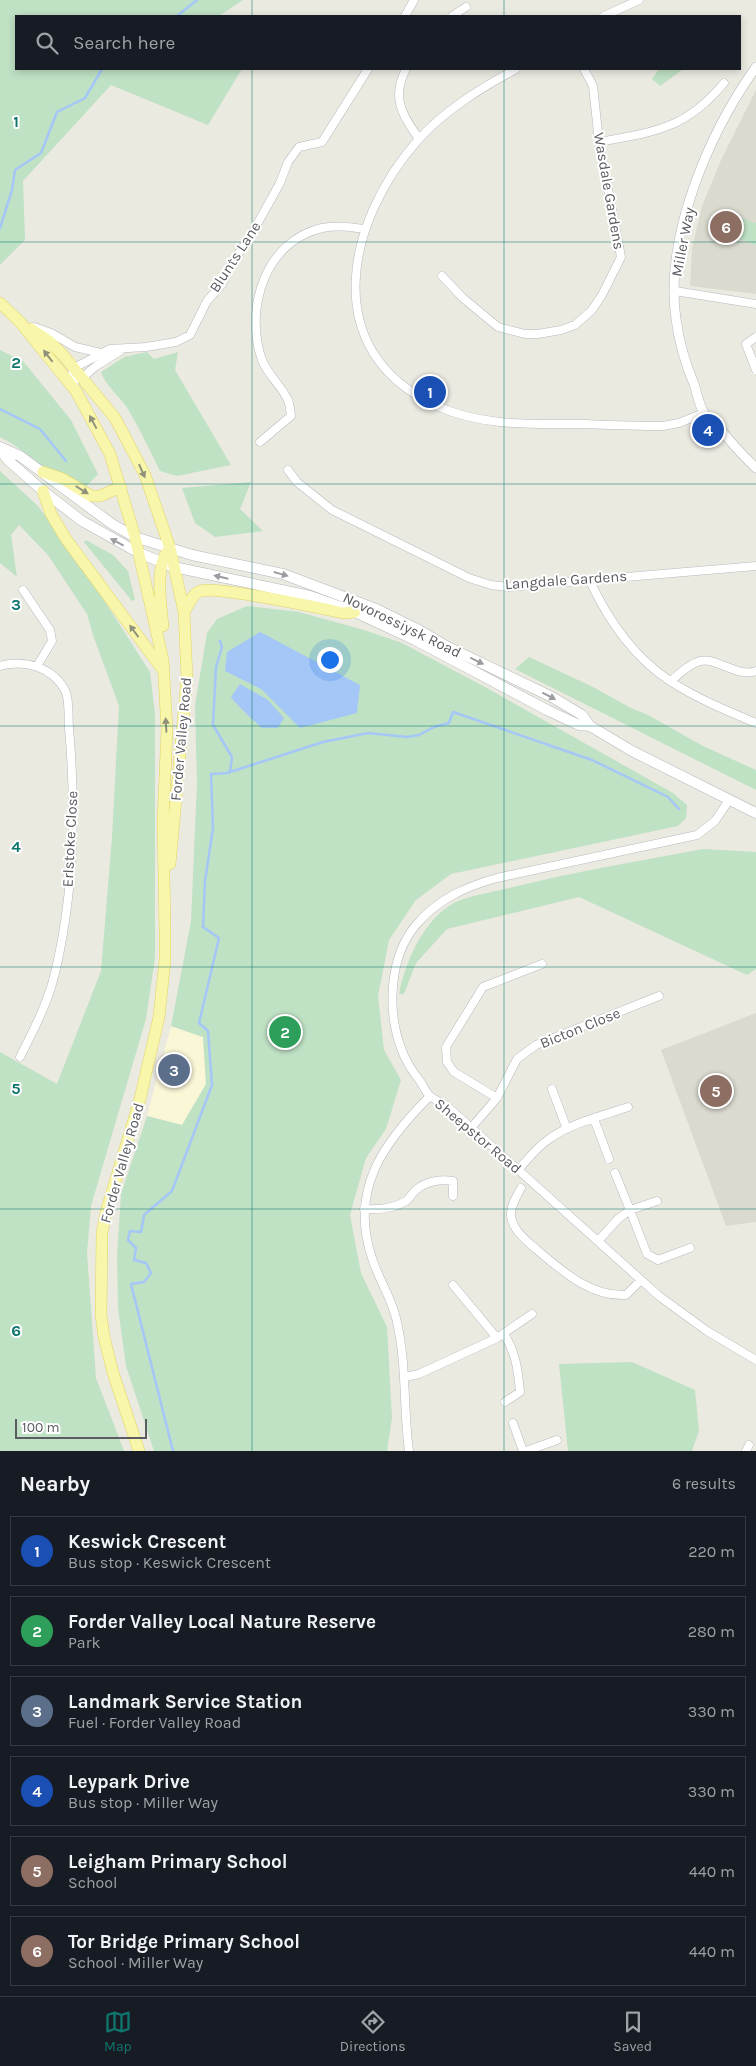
<!DOCTYPE html>
<meta charset="utf-8">
<style>
:root{--surface:#171b24;--page:#242831;--text:#f1f3f6;--muted:#9ea1a6;--line:#363941;--accent:#0f766e}
body{margin:0;font-family:Karla,sans-serif;background:var(--page);color:var(--text)}
.scale{position:absolute;left:15px;bottom:12px;width:132px;box-sizing:border-box;padding-left:5px;border:2px solid #5a5c61;border-top:0;font-size:14px;line-height:18px;white-space:nowrap;color:#5a5c61;-webkit-text-stroke:4px #fff;paint-order:stroke}
.you{position:absolute;left:329px;top:659px;width:18px;height:18px;margin:-12px;border:4px solid #fff;border-radius:50%;background:#1a73e8;box-shadow:0 0 0 8px #1a73e833}
.badge{display:grid;place-items:center;width:32px;height:32px;border-radius:50%;background:var(--accent);color:#fff;font-size:16px;font-weight:700}
.pin{position:absolute;translate:-50% -50%;border:2px solid #fff;box-shadow:0 1px 5px #0006}
.list{margin:0;padding:0;list-style:none}
h2{display:flex;justify-content:space-between;align-items:center;height:65px;margin:0;padding:0 20px;font-size:21px}
h2 small{font-size:16px;font-weight:400;color:var(--muted)}
.list li{display:grid;grid-template-columns:32px 1fr auto;gap:15px;align-items:center;box-sizing:border-box;height:70px;margin:0 10px 10px;padding:0 10px;border:1px solid var(--line);border-radius:0px}
.list b{display:block;font-size:19px;white-space:nowrap}
.list p{margin:0;font-size:16px;white-space:nowrap;color:var(--muted)}
.list em{font-size:16px;font-style:normal;color:var(--muted)}
.icon{flex:none;width:28px;height:28px;fill:none;stroke:currentColor;stroke-width:2;stroke-linecap:round;stroke-linejoin:round}
.map{position:relative;flex:none;width:756px;height:1451px;overflow:hidden}
.search{position:absolute;background:var(--surface);box-shadow:0 2px 8px #0003;left:15px;right:15px;top:15px;height:55px;display:flex;align-items:center;gap:12px;box-sizing:border-box;padding:0 18px;border-radius:0px;color:var(--muted);font-size:19px}
.sheet{height:545px;background:var(--surface)}
nav{display:flex;justify-content:space-around;align-items:center;box-sizing:border-box;height:70px;border-top:1px solid var(--line);background:var(--surface);font-size:14px;color:var(--muted)}
nav a{display:grid;justify-items:center;gap:2px}
nav .on{color:var(--accent)}
.map>svg:first-child{display:block}
.commercial{fill:#faf7d7}
.education{fill:#dbdacf}
.green{fill:#bfe1c4}
.water{fill:#a5c7f7}
.lines{fill:none;stroke-linecap:round;stroke-linejoin:round}
.stream{stroke:#a5c7f7;stroke-width:2.5}
.minor-casing{stroke:#b7b8bd;stroke-width:9}
.tertiary-casing{stroke:#b7b8bd;stroke-width:10}
.secondary-casing{stroke:#b5b6bc;stroke-width:11}
.primary-casing{stroke:#e4d361;stroke-width:12}
.minor{stroke:#fff;stroke-width:8}
.tertiary{stroke:#fff;stroke-width:9}
.secondary{stroke:#fff;stroke-width:10}
.primary{stroke:#f7f6aa;stroke-width:11}
.oneway{fill:#91927b}
.oneway2{fill:#9c9da0}
.grid{fill:none;stroke:#0f766e;stroke-width:1;stroke-opacity:0.55}
.labels{text-anchor:middle;dominant-baseline:central;stroke-width:4;stroke-linejoin:round;paint-order:stroke}
.street-label{font-size:15px;fill:#5a5c61;stroke:#fff}
.grid-label{font-size:16px;text-anchor:middle;font-weight:bold;fill:#0f766e;stroke:#fff;stroke-width:4;stroke-linejoin:round;paint-order:stroke}
</style>
<div class="map">
<svg width="756" height="1451" viewBox="0 0 756 1451">
<rect width="100%" height="100%" fill="#ebeae1"/>
<path class="commercial" d="M171,1026l32,11 3,47 -24,41 -35,-9z"/>
<path class="education" d="M756,90v204l-66,-8 2,-38 10,-42 19,-46z
M756,1013v209l-30,4 -65,-176z"/>
<path class="green" d="M0,0h243l-24,16h-203v53h226l-34,56 -97,-40 -88,96 2,59 -25,25z
M659,69h22l1,1 -22,16 -8,-7z
M727,213l29,10v22l-36,-13z
M0,350l23,11 48,59 27,54 -18,19 -66,-48 -14,-8z
M147,352l7,7 24,-7 -3,18 56,95 -54,11 -17,-5c-11,-22 -21,-44 -34,-65 -9,-12 -20,-20 -25,-34l23,-15z
M0,471l38,35 46,63 66,103 5,42v244l-9,61 -55,187 -4,47 9,125 28,73h-124v-399l57,32 44,-113 11,-134 7,-131 -26,-71 -6,-21 -39,-59 -29,-30 -8,10 6,42 -17,-14z
M251,482l-11,27 23,22 -48,6 -20,-14 -13,-35z
M86,540l27,15 15,16 7,29 -3,1 -48,-59z
M247,606l52,6 65,18 38,13 83,44 188,106 14,12 -1,13 -8,8 -227,48 -35,26 -27,40 -11,56 6,54 17,30 -15,49 -20,29 -16,57 11,58 26,54 5,91 -5,33h-233l-28,-85 -8,-58 -1,-52 4,-62 26,-78 35,9 24,-41 -3,-47 -32,-11 20,-105 6,-138 -2,-78 12,-72 10,-14z
M529,657l64,30 38,21 17,7 55,31 53,24v20l-241,-121z
M703,849l53,3v117l-9,6 -168,-78 -132,32 -31,34 -12,31h-5c6,-32 25,-75 55,-91 13,-7 40,-11 55,-15 65,-16 129,-27 194,-39z
M632,1362l63,28 4,41 -7,20h-124l-9,-87z"/>
<path class="water" d="M260,632l100,53 -3,28 -57,15 -39,-39 -36,-18 2,-19z
M240,684l28,16 16,18 -6,10h-16c-4,-3 -29,-27 -31,-31z"/>
<g class="lines">
<path class="stream" d="M177,16l20,-16
M0,228l12,-38 3,-20 26,-17 16,-41 28,-14 17,-29
M0,409l40,20 26,32
M220,641l2,6 -6,20 -3,58 19,32 -2,15
M173,1451l-42,-167 13,-2 7,-9 -5,-10 -12,-3 2,-12 -8,-8 2,-9 11,1 3,-17 28,-24 40,-106 -4,-54 -9,-8 20,-85 -16,-11 2,-46 8,-53 -2,-54 16,-1 96,-31 45,-9 39,4 12,-2 15,-8 15,-4 4,-11 139,48 76,37 11,12"/>
<defs>
<path id="minor" d="M405,16l9,-16
M452,16l14,-9
M604,16l35,-16
M406,69c-15,29 -4,45 13,70
M516,69c-35,19 -71,41 -98,71 -71,80 -101,210 17,265 46,22 99,19 149,19 26,1 53,2 79,2l16,-3 25,-10
M599,142c55,-10 87,-13 125,-59
M442,276l21,22 35,29 27,7h13l23,-4 14,-5 17,-15 10,-15 19,-38 -22,-115 -6,-56 -9,-17
M675,291l81,13
M34,327l17,6 24,14 26,6
M756,337l-10,7 10,26
M82,378l14,-12 27,-17
M75,388l-3,-19 38,-20 36,-2 30,-5 14,-7 17,-34 15,-17 7,-16 22,-33 29,-52 8,-21 11,-15 23,-5 46,-73
M260,442l31,-26c-1,-5 -1,-13 -4,-18 -7,-13 -20,-25 -25,-38 -18,-51 3,-119 60,-132 14,-3 28,-1 42,1
M288,470l9,12 35,28 137,68 22,7 17,2 248,-21
M590,581c18,39 44,76 80,100 26,17 57,30 86,42
M23,590l27,40 2,11 -15,25
M0,666c25,-7 52,1 65,24 5,10 3,27 4,38 7,80 5,166 -14,245 -7,30 -21,56 -35,84
M671,681c8,-7 18,-17 29,-20 17,-4 37,17 56,10
M729,800l-14,21 -18,14 -200,43c-32,9 -59,21 -81,47 -27,32 -29,85 -15,123 4,12 11,23 19,33 3,4 6,12 10,15 5,4 12,7 17,10l212,190 48,35 49,29
M552,1089l15,40
M497,1098l-43,-26 -7,-10 -1,-15 37,-60 59,-23
M594,1119l15,40
M471,1128l26,-30 20,-39 19,-14 123,-49
M519,1169c9,-10 18,-22 30,-30 22,-16 53,-23 79,-32
M615,1173l15,37 27,-9
M521,1188c-4,8 -11,18 -10,28 2,15 15,24 25,33 25,21 54,48 90,46l15,-15
M364,1209c15,1 29,0 42,-8 4,-3 6,-8 10,-11 10,-9 25,-11 37,-9v15
M598,1241l20,-22 12,-9 17,44 11,6 32,-12
M453,1285l44,53
M504,1334c12,19 14,36 16,58l-15,10
M405,1377l14,-3 78,-36 35,-24
M513,1423l10,28
M409,1451c-6,-44 -2,-89 -13,-133 -5,-21 -18,-40 -24,-60 -23,-68 11,-115 58,-162
M526,1451l31,-11
M746,1451l3,-6"/>
<path id="tertiary" d="M756,67c-47,66 -92,170 -80,252 3,23 9,44 18,65 3,9 5,21 10,29 2,4 8,6 11,10 13,16 26,31 41,45"/>
<path id="secondary" d="M0,447l20,9 92,68 23,13 57,18 91,19 93,35 43,21 27,16 106,51 30,18 8,11 42,25 124,62
M0,450l9,11 34,30 39,30 57,32 35,14 136,29 45,16 60,28 132,70 32,15 11,1"/>
<path id="primary" d="M0,303l20,19 56,69 34,63 25,83 28,123 4,70 -4,92 2,109v29l-6,57 -19,82 -34,113 -4,21 -1,82 3,22 9,36 26,78
M31,329l18,12 14,14 52,63 30,57 25,73 14,64 3,66 -17,186
M43,472l20,7 28,17h9l21,-9
M43,491l8,23 15,25 97,131
M184,612c4,-6 8,-18 16,-21 17,-5 121,17 143,22l12,-1
M163,626c-2,-21 -9,-61 7,-78"/>
</defs>
<use href="#minor" class="minor-casing"/>
<use href="#tertiary" class="tertiary-casing"/>
<use href="#secondary" class="secondary-casing"/>
<use href="#primary" class="primary-casing"/>
<use href="#minor" class="minor"/>
<use href="#tertiary" class="tertiary"/>
<use href="#secondary" class="secondary"/>
<use href="#primary" class="primary"/>
</g>
<defs><path id="oneway-solid" d="M-6-.8H1V-3.2L6.5 0L1 3.2V.8H-6Z" transform="scale(1.25)"/></defs>
<g class="oneway">
<use href="#oneway-solid" transform="translate(48 356) rotate(-128)"/>
<use href="#oneway-solid" transform="translate(93 422) rotate(-118)"/>
<use href="#oneway-solid" transform="translate(142 471) rotate(66)"/>
<use href="#oneway-solid" transform="translate(82 490) rotate(32)"/>
<use href="#oneway-solid" transform="translate(134 631) rotate(-126)"/>
<use href="#oneway-solid" transform="translate(166 725) rotate(-93)"/>
</g>
<g class="oneway2">
<use href="#oneway-solid" transform="translate(117 542) rotate(-152)"/>
<use href="#oneway-solid" transform="translate(281 574) rotate(16)"/>
<use href="#oneway-solid" transform="translate(221 577) rotate(-167)"/>
<use href="#oneway-solid" transform="translate(477 661) rotate(26)"/>
<use href="#oneway-solid" transform="translate(549 696) rotate(27)"/>
</g>
<path class="grid" d="M252,0v16M504,0v16M252,69v1382M504,69v1382M0,242h756M0,484h756M0,726h756M0,967h756M0,1209h756"/>
<g class="labels">
<g class="street-label">
<text transform="translate(609 191) rotate(80)">Wasdale Gardens</text>
<text transform="translate(683 242) rotate(-79)">Miller Way</text>
<text transform="translate(235 257) rotate(-57)">Blunts Lane</text>
<text transform="translate(566 580) rotate(-4)">Langdale Gardens</text>
<text transform="translate(402 625) rotate(26)">Novorossiysk Road</text>
<text transform="translate(181 739) rotate(-85)">Forder Valley Road</text>
<text transform="translate(70 839) rotate(-87)">Erlstoke Close</text>
<text transform="translate(580 1028) rotate(-22)">Bicton Close</text>
<text transform="translate(478 1136) rotate(40)">Sheepstor Road</text>
<text transform="translate(122 1163) rotate(-74)">Forder Valley Road</text>
</g>
</g>
<g class="grid-label">
<text x="16" y="127">1</text>
<text x="16" y="368">2</text>
<text x="16" y="610">3</text>
<text x="16" y="852">4</text>
<text x="16" y="1094">5</text>
<text x="16" y="1336">6</text>
</g>
</svg>
<div class="scale">100 m</div>
<div class="you"></div>
<div class="pin badge" style="left:430px;top:392px;background:#1a4fb4">1</div>
<div class="pin badge" style="left:285px;top:1032px;background:#2e9e5b">2</div>
<div class="pin badge" style="left:174px;top:1070px;background:#5c6f8a">3</div>
<div class="pin badge" style="left:708px;top:430px;background:#1a4fb4">4</div>
<div class="pin badge" style="left:716px;top:1091px;background:#8d6e63">5</div>
<div class="pin badge" style="left:726px;top:227px;background:#8d6e63">6</div>
<div class="search"><svg class="icon" aria-label="search" viewBox="0 0 24 24"><circle cx="10" cy="10" r="6"/><path d="M15 15l6 6"/></svg>Search here</div>
</div>
<section class="sheet">
<h2>Nearby<small>6 results</small></h2>
<ul class="list">
<li><span class="badge" style="background:#1a4fb4">1</span><div><b>Keswick Crescent</b><p>Bus stop · Keswick Crescent</p></div><em>220 m</em></li>
<li><span class="badge" style="background:#2e9e5b">2</span><div><b>Forder Valley Local Nature Reserve</b><p>Park</p></div><em>280 m</em></li>
<li><span class="badge" style="background:#5c6f8a">3</span><div><b>Landmark Service Station</b><p>Fuel · Forder Valley Road</p></div><em>330 m</em></li>
<li><span class="badge" style="background:#1a4fb4">4</span><div><b>Leypark Drive</b><p>Bus stop · Miller Way</p></div><em>330 m</em></li>
<li><span class="badge" style="background:#8d6e63">5</span><div><b>Leigham Primary School</b><p>School</p></div><em>440 m</em></li>
<li><span class="badge" style="background:#8d6e63">6</span><div><b>Tor Bridge Primary School</b><p>School · Miller Way</p></div><em>440 m</em></li>
</ul>
</section>
<nav>
<a class="on"><svg class="icon" aria-label="map" viewBox="0 0 24 24"><path d="M3 6l6-2 6 2 6-2v14l-6 2-6-2-6 2zM9 4v14M15 6v14"/></svg>Map</a>
<a><svg class="icon" aria-label="directions" viewBox="0 0 24 24"><path d="M12 3l9 9-9 9-9-9zM9 14v-3h6M13 9l2 2-2 2"/></svg>Directions</a>
<a><svg class="icon" aria-label="saved" viewBox="0 0 24 24"><path d="M7 4h10v16l-5-4-5 4z"/></svg>Saved</a>
</nav>
